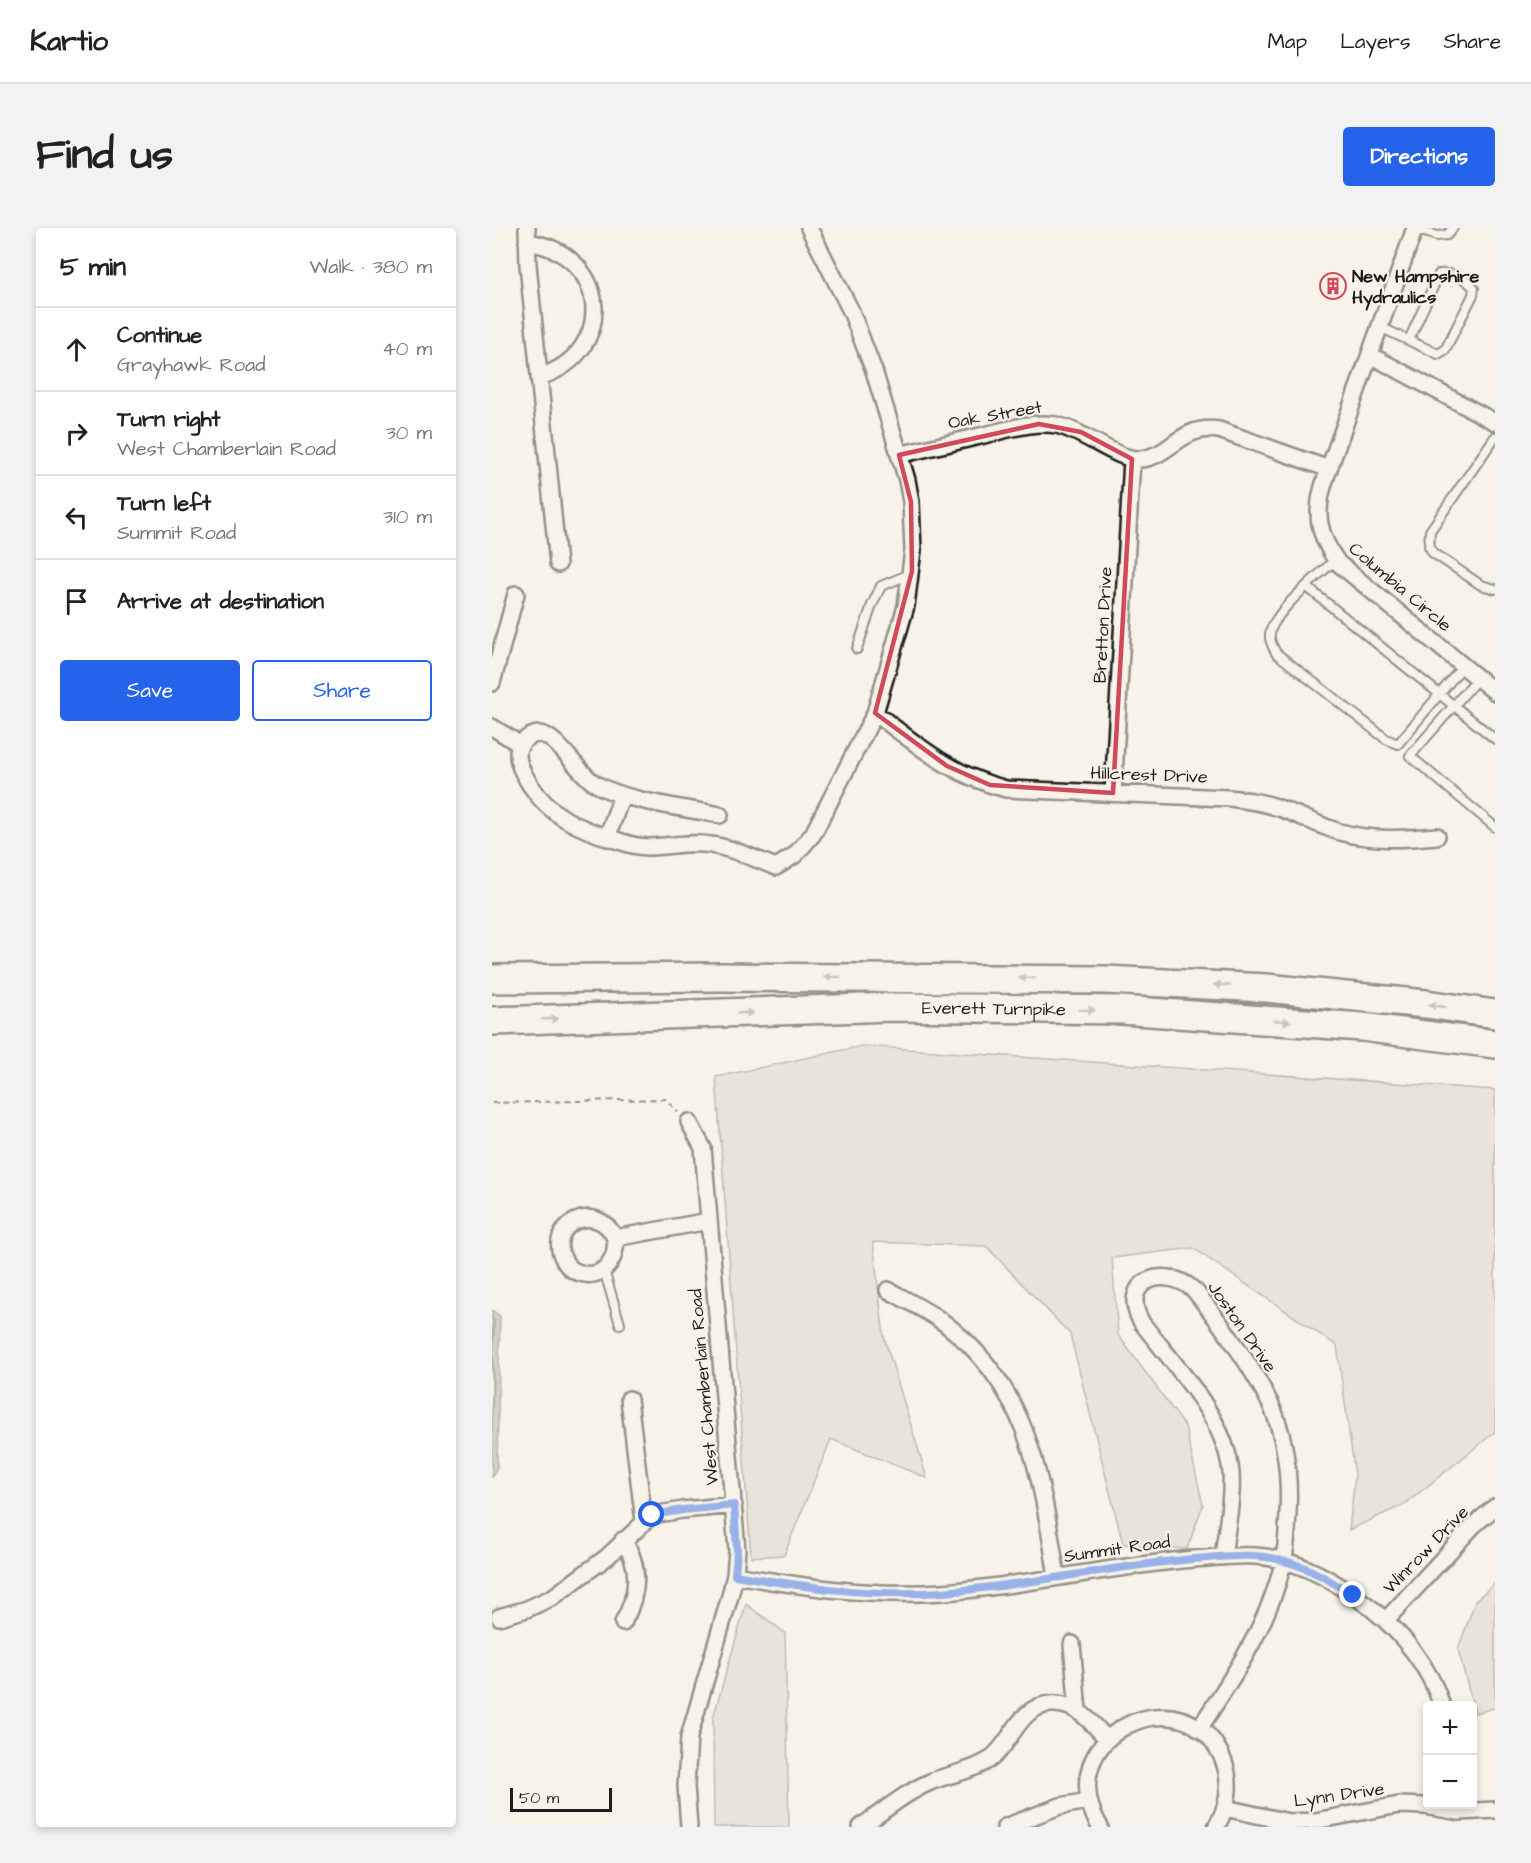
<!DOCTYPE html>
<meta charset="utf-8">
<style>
:root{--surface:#fff;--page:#f2f2f2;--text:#222;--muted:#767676;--line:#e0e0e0;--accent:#2563eb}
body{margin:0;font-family:"Architects Daughter",sans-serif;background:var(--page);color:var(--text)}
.controls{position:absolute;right:18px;bottom:18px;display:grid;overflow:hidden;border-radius:6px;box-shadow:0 3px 9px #0003}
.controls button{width:54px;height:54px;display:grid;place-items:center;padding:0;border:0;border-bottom:2px solid var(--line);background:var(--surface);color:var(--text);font:30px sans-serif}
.scale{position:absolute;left:18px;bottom:15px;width:102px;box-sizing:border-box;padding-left:6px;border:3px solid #1c1c1c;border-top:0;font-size:16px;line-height:21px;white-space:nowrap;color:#1c1c1c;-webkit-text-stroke:4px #f7f3e8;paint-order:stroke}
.stop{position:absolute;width:18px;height:18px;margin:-14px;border:4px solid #2563eb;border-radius:50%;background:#fff}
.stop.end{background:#2563eb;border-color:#fff;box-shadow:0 2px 6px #0008}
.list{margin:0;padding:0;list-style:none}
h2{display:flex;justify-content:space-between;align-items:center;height:78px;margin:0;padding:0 24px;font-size:26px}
h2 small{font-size:20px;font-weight:400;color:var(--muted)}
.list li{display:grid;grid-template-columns:39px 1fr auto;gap:18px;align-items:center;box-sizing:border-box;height:84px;padding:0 24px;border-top:2px solid var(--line)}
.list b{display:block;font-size:22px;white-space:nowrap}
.list p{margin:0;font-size:20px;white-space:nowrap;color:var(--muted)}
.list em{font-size:20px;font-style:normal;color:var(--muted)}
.actions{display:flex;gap:12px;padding:18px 24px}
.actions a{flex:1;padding:14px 0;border:2px solid var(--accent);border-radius:6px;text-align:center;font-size:21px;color:var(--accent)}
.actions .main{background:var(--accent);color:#fff}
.icon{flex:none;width:33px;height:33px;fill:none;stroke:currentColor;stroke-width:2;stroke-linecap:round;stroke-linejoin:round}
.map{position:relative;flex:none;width:1003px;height:1599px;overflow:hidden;border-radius:6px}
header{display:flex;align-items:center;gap:36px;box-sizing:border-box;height:84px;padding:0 30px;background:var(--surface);border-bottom:2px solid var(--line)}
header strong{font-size:28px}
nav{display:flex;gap:33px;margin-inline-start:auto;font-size:21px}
.intro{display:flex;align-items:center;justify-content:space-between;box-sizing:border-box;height:144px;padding:0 36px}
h1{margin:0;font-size:42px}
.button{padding:15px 27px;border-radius:6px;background:var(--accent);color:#fff;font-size:21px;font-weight:700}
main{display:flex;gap:36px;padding:0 36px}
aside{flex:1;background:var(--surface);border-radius:6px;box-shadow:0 3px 9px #0003}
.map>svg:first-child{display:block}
.green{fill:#d7d3cb;stroke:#7a7874;stroke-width:1.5}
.water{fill:#aca9a2;stroke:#72716c;stroke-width:1.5}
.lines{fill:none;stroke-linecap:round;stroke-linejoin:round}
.shore{stroke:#565452;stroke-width:1.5}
.service-casing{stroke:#1c1c1c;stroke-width:12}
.minor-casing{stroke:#1c1c1c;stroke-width:20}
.motorway-casing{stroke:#1c1c1c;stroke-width:32}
.path{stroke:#1c1c1c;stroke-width:2;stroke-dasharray:6 4.5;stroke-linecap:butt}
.service{stroke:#f7f3e8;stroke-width:8}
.minor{stroke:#f7f3e8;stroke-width:15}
.motorway{stroke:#f7f3e8;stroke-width:27}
.oneway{fill:#94928c}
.route{stroke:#2563eb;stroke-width:8}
.marked{fill:none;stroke:#d1495b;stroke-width:4.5;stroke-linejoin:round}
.labels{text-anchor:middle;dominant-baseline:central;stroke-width:4.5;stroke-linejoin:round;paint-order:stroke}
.poi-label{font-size:18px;font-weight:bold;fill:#1c1c1c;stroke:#f7f3e8;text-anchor:start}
.street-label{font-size:18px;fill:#1c1c1c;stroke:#f7f3e8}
</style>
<header>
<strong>Kartio</strong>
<nav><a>Map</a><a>Layers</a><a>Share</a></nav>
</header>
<div class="intro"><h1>Find us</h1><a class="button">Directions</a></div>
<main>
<aside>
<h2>5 min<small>Walk · 380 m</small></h2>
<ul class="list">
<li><svg class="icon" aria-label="ahead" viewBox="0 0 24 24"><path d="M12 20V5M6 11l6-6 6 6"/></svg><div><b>Continue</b><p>Grayhawk Road</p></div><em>40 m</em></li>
<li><svg class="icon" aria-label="right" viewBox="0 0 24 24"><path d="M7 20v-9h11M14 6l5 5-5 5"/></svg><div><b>Turn right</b><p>West Chamberlain Road</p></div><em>30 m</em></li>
<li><svg class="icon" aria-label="left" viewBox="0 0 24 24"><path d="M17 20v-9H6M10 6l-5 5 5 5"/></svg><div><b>Turn left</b><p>Summit Road</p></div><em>310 m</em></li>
<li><svg class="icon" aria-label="arrive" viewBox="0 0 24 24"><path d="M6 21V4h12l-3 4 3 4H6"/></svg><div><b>Arrive at destination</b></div></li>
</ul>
<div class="actions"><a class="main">Save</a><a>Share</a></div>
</aside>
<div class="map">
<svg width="1003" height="1599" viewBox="0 0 1003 1599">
<rect width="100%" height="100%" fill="#f7f3e8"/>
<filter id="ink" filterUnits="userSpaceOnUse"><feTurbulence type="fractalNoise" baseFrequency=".0167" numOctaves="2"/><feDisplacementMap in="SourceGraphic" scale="12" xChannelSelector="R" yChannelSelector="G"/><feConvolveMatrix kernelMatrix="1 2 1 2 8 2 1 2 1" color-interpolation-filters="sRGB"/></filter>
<g filter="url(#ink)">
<path class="green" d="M370,818l633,44v342l-90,72 -56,26 6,-55 -18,-129 -144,-98 -81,10 6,77 67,91 18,79 -16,44 -64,-5 -53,-210 -84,-88 -113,-4 11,95 43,141 -96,-39 -47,116 -33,2 -35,-480z
M1003,1355v125l-20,5 -17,-64 18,-49z
M254,1376l39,29 4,194h-75l-1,-109z"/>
<path class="water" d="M0,1082l8,6 -3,151 -5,11z"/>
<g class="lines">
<path class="shore" d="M0,1089l2,4 -2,86"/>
<defs>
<path id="service" d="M923,1l22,7 10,-1 6,-7
M888,99l58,27 7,-4 28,-55 1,-7c-9,-11 -21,-15 -35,-14l-30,66
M1003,209l-65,94 -1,15 4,7 48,32 14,4
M843,332c-15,14 -65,55 -65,75 -1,6 3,12 6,18l110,86 12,5 65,-78
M815,359l188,152
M365,421l15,-44 9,-19 29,-12
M986,450l-68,78 85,71
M112,1042l16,54"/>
<path id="minor" d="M35,0l1,37 30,299
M923,0l-90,252c-11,33 -7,55 13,83l157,129
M35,14c83,11 91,111 12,135
M878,127l125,67
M407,227c28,-7 57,-13 85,-20 23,-5 48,-14 72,-10 27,5 62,36 84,34 31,-2 40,-35 79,-29l110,39
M0,455l24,-89
M383,485c44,33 76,62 131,76l223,9c17,2 34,4 50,10 21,7 40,18 61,24 32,9 64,7 97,4
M0,499l29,18
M621,565l19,-334
M228,587c-35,-7 -99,-14 -127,-33 -16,-11 -37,-47 -53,-48 -9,0 -18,6 -21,14 -4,13 5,27 12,38 19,30 49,43 82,53 11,4 23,8 35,8 21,0 42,-6 63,-2 22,3 44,14 65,22l19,-12 18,-21 62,-121 31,-107 7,-56 -2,-48 -4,-22 -33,-109 -23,-60 -42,-83
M115,610l15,-43
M197,894l14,26 34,402 -2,25 -5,21 -41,141 -3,49 3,41
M123,1010c3,21 -12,42 -35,35 -8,-2 -14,-8 -17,-15 -17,-33 34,-59 52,-20l94,-17
M396,1062c18,10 38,20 55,32 87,65 98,156 114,255
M137,1171l15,123
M243,1347c69,12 137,22 207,17 85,-6 167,-26 252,-33 30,-2 60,-7 90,2 32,8 60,27 87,47 31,25 59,59 71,98
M7,1389l28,-8 26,-12 54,-40 45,-42 31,-5 51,-5
M894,1392l88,-95 21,-18
M131,1395c15,-28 19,-56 0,-83
M580,1416l6,67
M707,1501c34,-52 70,-105 84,-166 4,-16 4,-34 5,-50 2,-37 -2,-74 -17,-108 -19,-39 -49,-80 -76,-114 -30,-28 -78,-10 -53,32 33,43 84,95 89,150 2,28 -5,57 -8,84
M733,1580l64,14 26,-1 84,-16 26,1 34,6 36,-2
M369,1599c21,-15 44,-34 69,-45 19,-8 41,-10 59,-22 24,-17 29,-54 62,-56 25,-2 40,18 56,35
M513,1599l55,-21 29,-5
M608,1599c-55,-92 89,-159 124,-65 8,22 4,45 -8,65"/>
<g id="motorway">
<path d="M0,751l229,-2 384,3 161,8 160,16 69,10"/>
<path id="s1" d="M0,793l400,-14 229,3 241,17 133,17"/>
</g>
</defs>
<use href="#service" class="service-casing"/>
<use href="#minor" class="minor-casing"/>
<use href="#motorway" class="motorway-casing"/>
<path class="path" d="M0,875l173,-4 13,13"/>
<use href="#service" class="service"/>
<use href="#minor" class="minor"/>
<use href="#motorway" class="motorway"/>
</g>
<defs><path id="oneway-solid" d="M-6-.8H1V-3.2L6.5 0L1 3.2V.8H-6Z" transform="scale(1.5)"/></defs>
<g class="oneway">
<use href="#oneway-solid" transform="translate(340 749) rotate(-180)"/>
<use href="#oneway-solid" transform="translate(535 750) rotate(-179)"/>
<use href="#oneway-solid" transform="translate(730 757) rotate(-177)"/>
<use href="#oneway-solid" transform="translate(945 778) rotate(-172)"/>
<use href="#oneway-solid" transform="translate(595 782) rotate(1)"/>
<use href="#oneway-solid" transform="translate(253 785) rotate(-2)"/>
<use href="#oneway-solid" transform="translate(58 791) rotate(-2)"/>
<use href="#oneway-solid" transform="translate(790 793) rotate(4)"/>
</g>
</g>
<g class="lines" filter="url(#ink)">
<path class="route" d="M160,1287l31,-5 51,-5 3,45 -2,25c69,12 137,22 207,17 85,-6 167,-26 252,-33 30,-2 60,-7 90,2 25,6 47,20 69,34"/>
</g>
<path d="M0 0H1003V1599H0ZM547,196l42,8 51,27 -19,334 -123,-8 -43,-19 -72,-53 37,-142 -1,-69 -12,-47z" fill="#f7f3e8" fill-opacity=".55" fill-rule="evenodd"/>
<path class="marked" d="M547,196l42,8 51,27 -19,334 -123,-8 -43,-19 -72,-53 37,-142 -1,-69 -12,-47z"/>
<defs>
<symbol id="building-ring" viewBox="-11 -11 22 22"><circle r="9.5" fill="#f7f3e8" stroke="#d1495b" stroke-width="1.5"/><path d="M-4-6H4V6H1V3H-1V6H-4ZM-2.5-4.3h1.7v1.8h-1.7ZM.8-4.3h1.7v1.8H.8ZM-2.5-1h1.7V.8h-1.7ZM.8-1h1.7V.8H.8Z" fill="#d1495b"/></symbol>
</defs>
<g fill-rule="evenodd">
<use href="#building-ring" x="826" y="43" width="30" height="30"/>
</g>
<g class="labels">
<g class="poi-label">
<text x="860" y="48">New Hampshire<tspan x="860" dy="21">Hydraulics</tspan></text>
</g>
<g class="street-label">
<text transform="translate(503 187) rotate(-10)">Oak Street</text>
<text transform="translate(908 359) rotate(40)">Columbia Circle</text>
<text transform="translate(611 397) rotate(-87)">Bretton Drive</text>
<text transform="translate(657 547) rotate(2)">Hillcrest Drive</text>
<text stroke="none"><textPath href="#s1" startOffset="502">Everett Turnpike</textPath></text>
<text transform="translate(750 1099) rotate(55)">Joston Drive</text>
<text transform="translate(212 1159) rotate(-95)">West Chamberlain Road</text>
<text transform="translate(625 1321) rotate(-8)">Summit Road</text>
<text transform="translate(934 1322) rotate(-46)">Winrow Drive</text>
<text transform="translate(847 1567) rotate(-8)">Lynn Drive</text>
</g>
</g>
</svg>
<div class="controls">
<button>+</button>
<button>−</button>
</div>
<div class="scale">50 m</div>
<div class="stop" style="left:160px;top:1287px"></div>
<div class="stop end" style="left:861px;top:1367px"></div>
</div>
</main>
